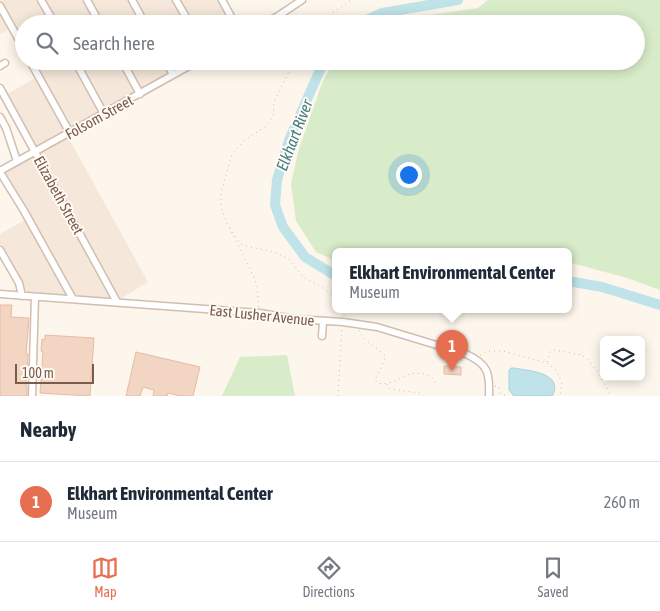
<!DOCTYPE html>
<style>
:root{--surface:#fff;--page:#f2f2f3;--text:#1f2937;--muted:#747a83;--line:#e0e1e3;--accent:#e76f51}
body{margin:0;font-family:"Asap Condensed",sans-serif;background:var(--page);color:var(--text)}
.controls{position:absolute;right:15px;bottom:15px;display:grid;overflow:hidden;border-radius:8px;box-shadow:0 2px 12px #0003}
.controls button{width:45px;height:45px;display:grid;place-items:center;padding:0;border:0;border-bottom:1px solid var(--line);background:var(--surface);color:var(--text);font:25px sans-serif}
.scale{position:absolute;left:15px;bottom:12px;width:79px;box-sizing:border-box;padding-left:5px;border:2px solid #7a5c4d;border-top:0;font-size:14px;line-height:18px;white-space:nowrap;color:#7a5c4d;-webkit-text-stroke:4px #fffaf3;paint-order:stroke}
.you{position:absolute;left:408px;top:174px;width:18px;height:18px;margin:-12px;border:4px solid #fff;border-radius:50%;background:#1a73e8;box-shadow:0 0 0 8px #1a73e833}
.badge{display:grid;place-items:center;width:32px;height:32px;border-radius:50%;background:var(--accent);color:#fff;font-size:16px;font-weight:700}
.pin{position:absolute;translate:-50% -41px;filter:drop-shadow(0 1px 2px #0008)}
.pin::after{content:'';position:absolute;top:26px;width:18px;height:15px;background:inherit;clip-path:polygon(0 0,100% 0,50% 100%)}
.popup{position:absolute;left:332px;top:248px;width:240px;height:65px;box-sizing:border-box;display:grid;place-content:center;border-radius:8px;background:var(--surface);filter:drop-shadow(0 1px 4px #0005);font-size:16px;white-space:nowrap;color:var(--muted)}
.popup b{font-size:19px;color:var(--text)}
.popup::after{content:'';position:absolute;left:50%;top:100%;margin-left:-10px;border:10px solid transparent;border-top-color:var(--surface)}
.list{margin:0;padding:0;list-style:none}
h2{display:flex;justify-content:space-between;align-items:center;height:65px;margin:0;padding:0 20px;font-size:21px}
h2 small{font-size:16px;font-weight:400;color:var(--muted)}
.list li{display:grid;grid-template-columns:32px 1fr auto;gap:15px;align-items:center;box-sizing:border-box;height:80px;padding:0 20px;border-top:1px solid var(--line)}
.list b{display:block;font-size:19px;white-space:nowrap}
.list p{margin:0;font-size:16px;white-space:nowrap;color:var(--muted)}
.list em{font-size:16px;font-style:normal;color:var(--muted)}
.icon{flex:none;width:28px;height:28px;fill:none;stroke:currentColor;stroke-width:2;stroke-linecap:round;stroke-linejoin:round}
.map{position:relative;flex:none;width:660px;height:396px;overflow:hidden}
.search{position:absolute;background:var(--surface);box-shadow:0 2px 12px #0003;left:15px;right:15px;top:15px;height:55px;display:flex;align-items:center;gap:12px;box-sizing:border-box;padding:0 18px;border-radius:28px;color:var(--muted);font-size:19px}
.sheet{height:145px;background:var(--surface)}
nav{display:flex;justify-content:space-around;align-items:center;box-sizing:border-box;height:70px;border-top:1px solid var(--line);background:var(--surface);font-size:14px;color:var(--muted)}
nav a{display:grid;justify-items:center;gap:2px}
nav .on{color:var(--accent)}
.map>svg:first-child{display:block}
.residential{fill:#f5e8da}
.green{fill:#d8ecc9}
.water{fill:#bfe3e8;stroke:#a5d3da}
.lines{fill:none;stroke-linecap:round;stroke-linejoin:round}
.river{stroke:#bfe3e8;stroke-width:10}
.building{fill:#f3d5c3;stroke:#e6bba3}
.minor-casing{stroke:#d1beb0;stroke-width:9}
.path{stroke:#d9b8a5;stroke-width:1;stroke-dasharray:1 4;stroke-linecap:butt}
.minor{stroke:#fff;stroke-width:6}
.labels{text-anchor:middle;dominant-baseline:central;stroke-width:4;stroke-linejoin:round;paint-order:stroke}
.street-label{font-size:15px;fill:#7a5c4d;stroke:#fffaf3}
.water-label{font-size:16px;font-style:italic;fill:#437c86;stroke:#fffaf3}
</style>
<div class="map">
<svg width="660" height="396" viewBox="0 0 660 396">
<rect width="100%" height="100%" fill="#fdf6ec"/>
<path class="residential" d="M0,0h218l13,24h-207v30l-14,-25 -10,5z
M28,61h163l-152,85 -2,1 -3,-2 -27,-51 30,-17z
M68,137l80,145 -28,17 -92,-5 -28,-50v-10l27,-15 -27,-44z"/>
<path class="green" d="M488,0h172v290l-33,-12 -59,-16v-10h-232v9l-20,-9 -20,-31 -5,-37 7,-32 24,-69 12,-22h302v-37h-253l40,-8 55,-8z
M287,355l8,41h-73l18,-39z"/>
<path class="water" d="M511,368h3c14,3 49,4 39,27l-3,1h-36l-5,-6v-20z"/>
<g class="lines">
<path class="river" d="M357,24l25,-11 76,-13
M324,61l-35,79 -12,40 -2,25 8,22 22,30 31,19
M568,281l34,6 58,18"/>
</g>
<path class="building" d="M0,305h12l-1,12 18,1 -3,36h2l-2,32h1v10h-27z
M45,335l49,3 -4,58 -50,-3 3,-41 -2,-1 1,-12 3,1z
M136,352l64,15 -7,29h-13l-12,-3 -1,3h-14l1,-6 -11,-3 -3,9h-14z
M444,366l17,1v8l-17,-1z"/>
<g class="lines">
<defs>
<path id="minor" d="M41,0l14,24
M87,0l13,24
M132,0l13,24
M176,0l14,24
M222,0l13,24
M0,6l24,43
M264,24l14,-8 24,-16
M30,61l40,72
M75,61l29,53
M122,61l18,33
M166,61l7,14
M0,66l5,-3
M0,88l117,214
M0,117l6,11 11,33
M0,171l198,-110
M0,172l24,39 49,88
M0,250l19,33 3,13
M0,294l259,19 36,6 48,3 34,5 89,27c22,10 24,19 23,42
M322,336l1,-15
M32,396l3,-99"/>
</defs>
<use href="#minor" class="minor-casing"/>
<path class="path" d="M323,24l8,-10 20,-14
M230,228l10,15 5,3 26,5 14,6 5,3 13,17 19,10 14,11
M259,307l-2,-20 -3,-10 -27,-54 -6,-16v-14l11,-39 12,-13 22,-15 7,-9 1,-15 20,-41
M344,316l1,-6
M359,330c5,12 16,16 26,25l-1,6 -9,19 2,3c4,1 7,1 12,0 7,-2 12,-5 18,-8 11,-4 28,-2 29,12
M480,355l8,-4h15l44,12 9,7 6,13 -2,13
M547,362l3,-10 4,-2 28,5 7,6 12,16 10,19
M387,384l1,3 2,2 30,4 3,3
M495,386l4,1v5l7,4
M338,396l4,-68"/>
<use href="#minor" class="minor"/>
</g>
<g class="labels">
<g class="street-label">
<text transform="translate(99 117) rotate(-29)">Folsom Street</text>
<text transform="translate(59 195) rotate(61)">Elizabeth Street</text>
<text transform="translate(262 315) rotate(6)">East Lusher Avenue</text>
</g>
<g class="water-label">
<text transform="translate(294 135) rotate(-69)">Elkhart River</text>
</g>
</g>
</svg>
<div class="controls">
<button><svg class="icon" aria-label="layers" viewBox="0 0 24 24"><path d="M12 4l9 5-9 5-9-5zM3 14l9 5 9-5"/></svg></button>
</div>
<div class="scale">100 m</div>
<div class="you"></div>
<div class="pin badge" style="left:452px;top:371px">1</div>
<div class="popup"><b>Elkhart Environmental Center</b>Museum</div>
<div class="search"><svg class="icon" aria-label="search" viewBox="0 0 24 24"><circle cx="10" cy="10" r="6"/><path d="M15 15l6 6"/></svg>Search here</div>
</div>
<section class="sheet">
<h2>Nearby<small></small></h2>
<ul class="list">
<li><span class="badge">1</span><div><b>Elkhart Environmental Center</b><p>Museum</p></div><em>260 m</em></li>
</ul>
</section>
<nav>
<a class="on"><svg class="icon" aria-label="map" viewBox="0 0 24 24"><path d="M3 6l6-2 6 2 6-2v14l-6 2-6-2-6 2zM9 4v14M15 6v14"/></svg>Map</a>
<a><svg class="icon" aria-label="directions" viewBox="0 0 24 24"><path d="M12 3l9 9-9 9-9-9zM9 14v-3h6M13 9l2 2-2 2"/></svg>Directions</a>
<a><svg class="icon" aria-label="saved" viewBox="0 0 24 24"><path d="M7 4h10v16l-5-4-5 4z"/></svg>Saved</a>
</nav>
